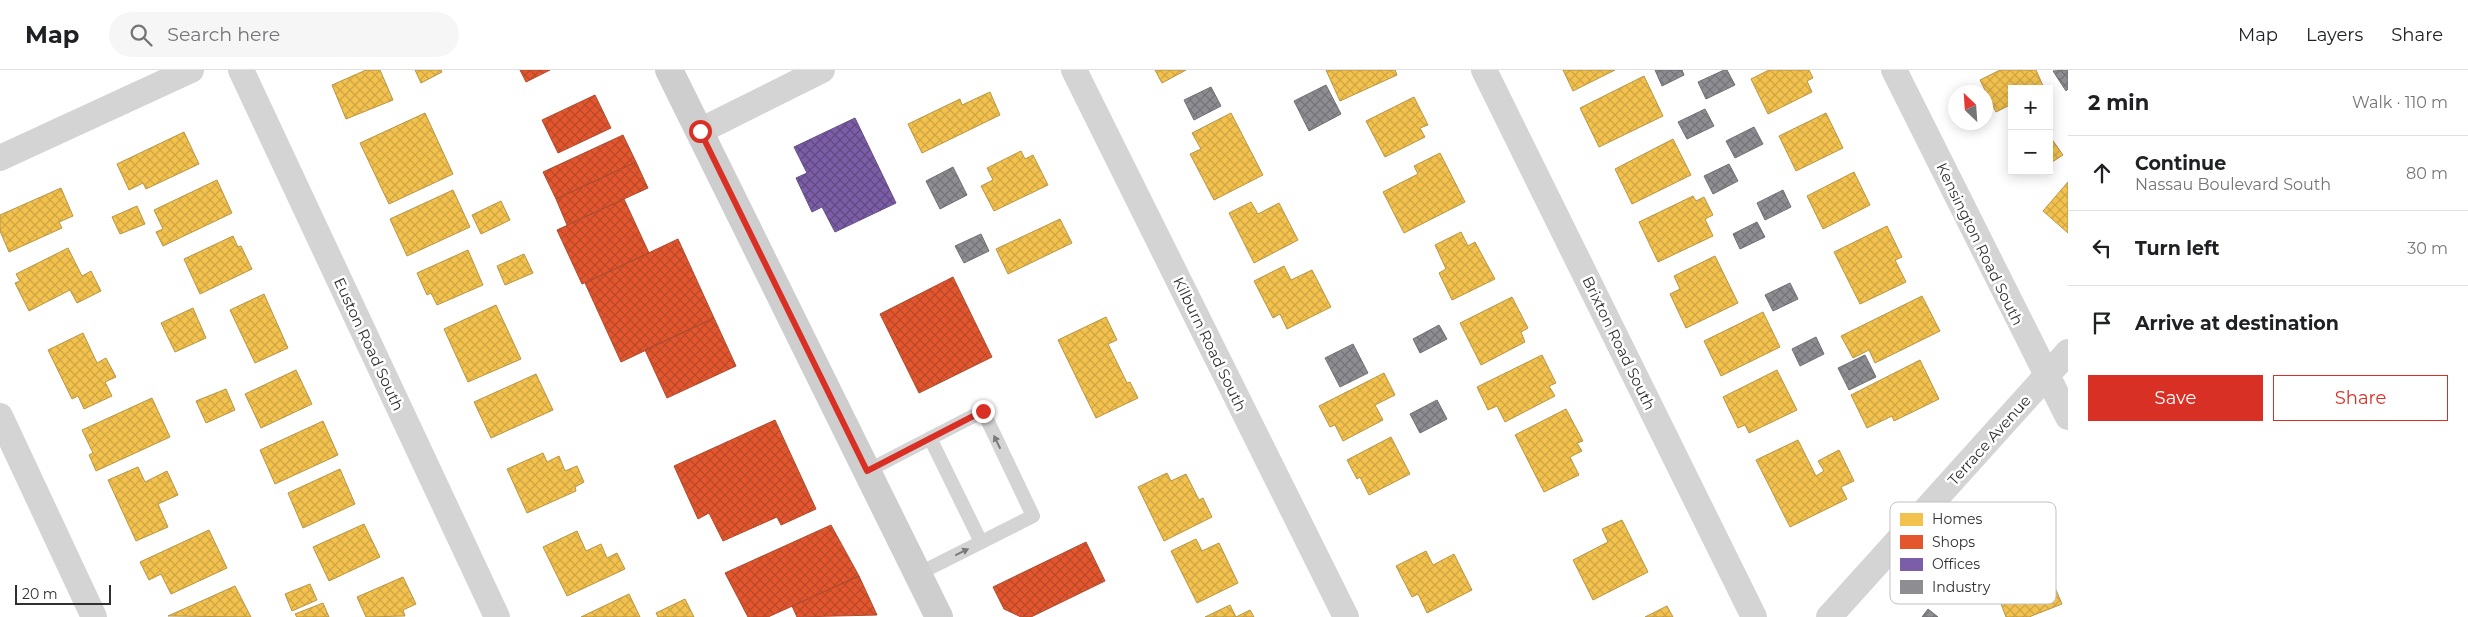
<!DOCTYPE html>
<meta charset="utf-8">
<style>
:root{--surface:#fff;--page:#f6f6f6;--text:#202124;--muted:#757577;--line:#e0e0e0;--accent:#d93025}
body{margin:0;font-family:Montserrat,sans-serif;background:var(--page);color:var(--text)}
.controls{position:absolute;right:15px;top:15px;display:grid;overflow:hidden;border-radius:0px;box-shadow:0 2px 12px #0003}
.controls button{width:45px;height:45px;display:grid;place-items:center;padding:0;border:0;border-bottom:1px solid var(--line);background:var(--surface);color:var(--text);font:25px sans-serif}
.compass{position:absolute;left:1948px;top:15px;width:45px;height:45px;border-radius:50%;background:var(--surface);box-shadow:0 2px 12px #0003;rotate:335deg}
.scale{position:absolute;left:15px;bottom:12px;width:96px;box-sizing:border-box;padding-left:5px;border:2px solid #303030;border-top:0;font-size:14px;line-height:18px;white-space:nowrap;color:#303030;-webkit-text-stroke:4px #fff;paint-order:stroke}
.stop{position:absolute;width:15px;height:15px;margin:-11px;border:4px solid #d93025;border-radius:50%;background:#fff}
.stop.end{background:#d93025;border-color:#fff;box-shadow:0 1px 5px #0008}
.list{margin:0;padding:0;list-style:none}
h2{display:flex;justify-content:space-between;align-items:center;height:65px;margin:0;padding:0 20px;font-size:21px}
h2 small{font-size:16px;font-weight:400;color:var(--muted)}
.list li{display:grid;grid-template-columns:32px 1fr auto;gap:15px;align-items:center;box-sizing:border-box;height:75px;padding:0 20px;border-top:1px solid var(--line)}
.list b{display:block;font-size:19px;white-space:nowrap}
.list p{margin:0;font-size:16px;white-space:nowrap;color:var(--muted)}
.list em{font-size:16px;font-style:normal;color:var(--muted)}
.actions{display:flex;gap:10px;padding:15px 20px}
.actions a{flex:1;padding:11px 0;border:1px solid var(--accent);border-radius:0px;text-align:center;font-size:18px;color:var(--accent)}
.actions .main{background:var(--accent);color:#fff}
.icon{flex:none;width:28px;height:28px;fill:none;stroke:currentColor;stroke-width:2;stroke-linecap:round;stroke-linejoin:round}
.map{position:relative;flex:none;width:2068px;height:547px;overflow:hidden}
header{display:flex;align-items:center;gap:30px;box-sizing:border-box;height:70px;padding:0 25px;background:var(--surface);border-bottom:1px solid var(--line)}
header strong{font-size:24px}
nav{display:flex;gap:28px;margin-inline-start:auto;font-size:18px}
.search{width:350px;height:45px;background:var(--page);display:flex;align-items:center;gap:12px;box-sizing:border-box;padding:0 18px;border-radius:28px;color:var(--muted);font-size:19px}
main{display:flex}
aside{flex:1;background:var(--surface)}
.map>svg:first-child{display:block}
.homes{fill:url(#homes-cross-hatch);stroke:#b89645}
.shops{fill:url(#shops-cross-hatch);stroke:#ae4b2f}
.offices{fill:url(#offices-cross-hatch);stroke:#645083}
.industry{fill:url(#industry-cross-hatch);stroke:#717175}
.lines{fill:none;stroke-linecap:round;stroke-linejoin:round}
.service{stroke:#d4d4d4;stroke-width:14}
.minor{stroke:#d4d4d4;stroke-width:26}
.secondary{stroke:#cecece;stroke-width:28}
.oneway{fill:#7a7a7a}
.route{stroke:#d93025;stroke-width:6}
.labels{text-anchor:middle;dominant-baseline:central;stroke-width:5;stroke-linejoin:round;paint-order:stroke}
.street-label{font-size:15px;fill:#303030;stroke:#fff}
.key{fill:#fff;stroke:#c1c1c1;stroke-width:1}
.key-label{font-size:14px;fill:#303030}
</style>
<header>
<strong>Map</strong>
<div class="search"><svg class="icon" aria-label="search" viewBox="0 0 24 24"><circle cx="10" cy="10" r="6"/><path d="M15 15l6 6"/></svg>Search here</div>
<nav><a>Map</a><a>Layers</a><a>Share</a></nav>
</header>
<main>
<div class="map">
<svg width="2068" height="547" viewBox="0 0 2068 547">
<defs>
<pattern id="homes-cross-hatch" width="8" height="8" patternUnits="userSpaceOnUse" patternTransform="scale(1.25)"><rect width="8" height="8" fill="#f2c14e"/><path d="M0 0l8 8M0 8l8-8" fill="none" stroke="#d0a644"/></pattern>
<pattern id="shops-cross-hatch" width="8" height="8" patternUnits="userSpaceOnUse" patternTransform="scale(1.25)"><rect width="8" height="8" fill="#e4572e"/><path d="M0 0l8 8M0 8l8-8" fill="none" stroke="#b94828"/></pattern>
<pattern id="offices-cross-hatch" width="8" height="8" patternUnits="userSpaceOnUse" patternTransform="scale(1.25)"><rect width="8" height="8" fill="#7b5ea7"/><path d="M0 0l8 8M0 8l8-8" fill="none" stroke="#604a81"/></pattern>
<pattern id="industry-cross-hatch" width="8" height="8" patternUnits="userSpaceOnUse" patternTransform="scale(1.25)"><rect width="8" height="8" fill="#8d8d92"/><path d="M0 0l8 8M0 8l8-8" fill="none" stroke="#747478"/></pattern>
</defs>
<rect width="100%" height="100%" fill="#fff"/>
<path class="homes" d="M366,0h14l13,30 -47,19 -14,-34z
M415,0h26l1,2 -21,11z
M1155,0h31l-24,13z
M1326,0h69l2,5 -57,26z
M1563,0h52l-42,21z
M1769,0h40l4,8 -6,3 5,11 -44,22 -17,-35z
M2000,0h36l8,18 -32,1v15l-16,8 -16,-32z
M1644,6l19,40 -64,31 -19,-39z
M990,22l10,23 -78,38 -14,-29 52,-25 2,6z
M1414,27l14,28 -8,3 5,9 -40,20 -19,-36z
M425,43l28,61 -64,30 -29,-61z
M1231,43l32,62 -49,25 -24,-46 11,-5 -9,-16z
M1826,43l17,35 -47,23 -17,-35z
M184,62l15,32 -53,25 -3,-6 -14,7 -12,-26z
M2049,65l14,20 -14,9z
M1673,69l18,36 -59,29 -17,-35z
M1021,81l4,8 8,-4 15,30 -54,26 -13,-25 12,-6 -6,-12z
M1440,83l25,49 -61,31 -21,-41 35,-18 -4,-8z
M1854,102l16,33 -47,24 -16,-33z
M217,110l15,33 -69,33 -7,-14 7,-3 -9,-19z
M2068,112v51l-25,-22z
M61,118l12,28 -14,6 3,6 -53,24 -9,-21v-16z
M453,120l17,37 -63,29 -17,-37z
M1693,126l3,5 8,-4 9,18 -8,4 8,17 -55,26 -19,-40z
M501,131l9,19 -29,14 -9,-19z
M1251,132l7,12 21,-11 19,37 -44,23 -25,-50z
M137,136l8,18 -25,10 -8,-17z
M1060,149l12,24 -64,31 -12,-25z
M1887,156l15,31 -7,3 11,22 -46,22 -26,-52z
M1461,162l7,14 7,-4 20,37 -43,21 -13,-27 7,-4 -11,-24z
M233,166l5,11 3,-1 11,23 -52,25 -16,-35z
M68,178l14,28 9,-5 10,20 -24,12 -7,-13 -41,21 -14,-28 5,-2 -4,-7z
M468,180l15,35 -46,20 -6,-12 -4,2 -10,-22z
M524,184l9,19 -28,12 -8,-19z
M1715,186l23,47 -52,25 -16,-34 10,-5 -6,-13z
M1284,196l7,14 21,-10 19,37 -44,22 -7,-15 -7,4 -19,-37z
M264,224l24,54 -33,15 -25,-53z
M1922,226l18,35 -65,32 -6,-13 -16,8 -12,-22z
M1512,227l16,31 -7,4 4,10 -44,23 -21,-42z
M496,235l25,54 -53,23 -24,-53z
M193,238l13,30 -31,14 -14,-29z
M1763,242l17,35 -59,29 -17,-35z
M1106,247l11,23 -9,4 19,39 3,-1 8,16 -42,20 -38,-78z
M83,263l14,30 9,-5 10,19 -11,5 7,14 -28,13 -6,-13 -6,3 -24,-49z
M1542,285l14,28 -7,3 6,10 -50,26 -8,-16 -9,4 -11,-23z
M1920,290l19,39 -45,22 -2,-5 -25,12 -16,-33z
M296,300l16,34 -51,24 -16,-34z
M1777,300l20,40 -48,23 -4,-8 -7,3 -15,-31z
M1384,303l11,22 -20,10 8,15 -40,21 -8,-16 -5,2 -11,-21z
M536,304l17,36 -62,28 -17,-36z
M226,319l9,21 -29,13 -10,-22z
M152,328l18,39 -74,34 -7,-16 4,-2 -11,-23z
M1566,339l17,32 -6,2 5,8 -12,6 9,18 -35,17 -29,-57z
M323,351l15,34 -63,29 -15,-34z
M1391,367l19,37 -41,21 -9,-18 -3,2 -10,-19z
M1798,370l18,36 8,-5 -6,-10 21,-11 15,31 -13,6 6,12 -57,28 -34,-67z
M543,383l4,9 12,-6 6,15 12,-5 7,16 -9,5 1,4 -49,22 -20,-44z
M138,397l7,15 22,-11 11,24 -20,9 10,23 -32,14 -28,-61z
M340,399l15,35 -52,24 -15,-35z
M1167,403l4,8 15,-7 13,26 4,-2 9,19 -48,24 -26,-54z
M1622,450l26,52 -55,28 -20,-40 35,-18 -6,-13z
M364,454l16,33 -51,24 -16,-34z
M209,460l18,38 -56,26 -10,-20 -12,6 -9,-18z
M577,461l9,20 15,-7 6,14 10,-5 8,16 -58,27 -24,-49z
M1196,469l6,12 17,-8 19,40 -41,20 -26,-52z
M1426,481l7,14 21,-11 18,36 -45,23 -9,-19 -6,3 -16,-31z
M2048,501l14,33 -33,13h-23l-10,-26z
M403,507l13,27 -13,6 2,6 -39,1 -9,-20z
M310,514l7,16 -25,11 -7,-17z
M235,516l16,31 -83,-1z
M629,524l11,23h-59z
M685,529l9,18h-36l-2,-4z
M323,533l6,14h-32l-2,-3z
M1230,535l6,12 14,-7 4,7h-49z
M1667,536l6,11h-28z"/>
<path class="shops" d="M520,0h30l-24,12z
M595,25l16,33 -53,25 -16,-33z
M623,65l13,27 -80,37 -13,-27z
M636,92l12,26 -81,37 -11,-26z
M624,129l25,54 -67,31 -25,-54z
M678,169l36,79 -93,44 -36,-79z
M953,207l39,80 -73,36 -39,-79z
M714,248l22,48 -69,32 -22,-48z
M775,350l41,89 -35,16 -4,-8 -54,24 -14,-28 -11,6 -24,-53z
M831,455l28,51 -91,41h-20l-23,-44z
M1086,472l19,39 -74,36h-10l-17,-8 -11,-22z
M859,506l18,39 -80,2 -5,-11z"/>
<path class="offices" d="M855,48l41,85 -61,29 -13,-25 -10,5 -16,-34 11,-5 -13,-26z"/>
<path class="industry" d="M1655,0h27l2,5 -22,11z
M1724,0h3l8,15 -29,14 -8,-17z
M2068,0v19l-2,2 -13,-20z
M1326,15l15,29 -32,17 -15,-30z
M1211,17l10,19 -27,14 -10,-20z
M1705,39l9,17 -27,13 -9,-17z
M1754,57l9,17 -28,14 -9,-17z
M1729,94l9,17 -25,13 -9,-18z
M953,97l14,28 -27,14 -14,-28z
M1783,120l8,17 -26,13 -8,-17z
M1757,152l8,15 -25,12 -7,-15z
M981,164l8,17 -25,12 -9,-17z
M1790,213l8,16 -25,12 -8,-16z
M1439,255l8,14 -27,14 -7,-14z
M1816,267l8,17 -24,12 -8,-17z
M1353,274l15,29 -28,14 -15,-29z
M1865,285l11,22 -27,13 -11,-22z
M1437,330l10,19 -27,14 -10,-19z
M1928,539l10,8h-16z"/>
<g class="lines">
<path class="service" d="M930,368l51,104
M867,401l116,-60 50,105 -115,58"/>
<path class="minor" d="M241,0l256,547
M1074,0l272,547
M1484,0l270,547
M1894,0l174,347
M700,61l122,-61
M0,88l191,-88
M0,346l94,201
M1829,547l239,-265"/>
<path class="secondary" d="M669,0l270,547"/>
</g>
<defs><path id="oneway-solid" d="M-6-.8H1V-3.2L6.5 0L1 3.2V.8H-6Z" transform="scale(1.25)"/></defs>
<g class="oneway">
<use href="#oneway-solid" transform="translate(997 372) rotate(-116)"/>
<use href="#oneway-solid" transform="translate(962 482) rotate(-26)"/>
</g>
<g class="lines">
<path class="route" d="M700,61l167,340 116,-60"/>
</g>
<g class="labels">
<g class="street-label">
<text transform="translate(1980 174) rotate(64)">Kensington Road South</text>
<text transform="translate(1619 273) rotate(64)">Brixton Road South</text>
<text transform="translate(369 274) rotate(65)">Euston Road South</text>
<text transform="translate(1210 274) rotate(64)">Kilburn Road South</text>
<text transform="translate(1989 370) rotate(-48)">Terrace Avenue</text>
</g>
</g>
<rect x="1890" y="432" width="166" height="102" rx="8" class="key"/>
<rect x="1900" y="443" width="23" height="13" fill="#f2c14e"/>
<rect x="1900" y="465" width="23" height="14" fill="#e4572e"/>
<rect x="1900" y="488" width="23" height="13" fill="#7b5ea7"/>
<rect x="1900" y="510" width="23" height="14" fill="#8d8d92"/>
<g class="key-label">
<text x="1932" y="454">Homes</text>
<text x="1932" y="477">Shops</text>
<text x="1932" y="499">Offices</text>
<text x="1932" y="522">Industry</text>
</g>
</svg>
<div class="controls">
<button>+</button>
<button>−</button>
</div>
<svg class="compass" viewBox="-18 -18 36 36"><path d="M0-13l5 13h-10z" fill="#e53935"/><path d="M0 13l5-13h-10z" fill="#757577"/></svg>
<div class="scale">20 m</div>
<div class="stop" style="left:700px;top:61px"></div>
<div class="stop end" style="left:983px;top:341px"></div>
</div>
<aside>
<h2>2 min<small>Walk · 110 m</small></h2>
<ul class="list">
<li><svg class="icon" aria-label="ahead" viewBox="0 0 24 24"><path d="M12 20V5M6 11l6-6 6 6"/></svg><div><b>Continue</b><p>Nassau Boulevard South</p></div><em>80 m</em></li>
<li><svg class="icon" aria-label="left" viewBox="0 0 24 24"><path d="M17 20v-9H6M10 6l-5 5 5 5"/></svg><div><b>Turn left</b></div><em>30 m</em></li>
<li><svg class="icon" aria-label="arrive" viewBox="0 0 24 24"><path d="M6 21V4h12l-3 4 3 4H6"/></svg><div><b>Arrive at destination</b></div></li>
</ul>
<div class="actions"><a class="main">Save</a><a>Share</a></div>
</aside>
</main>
